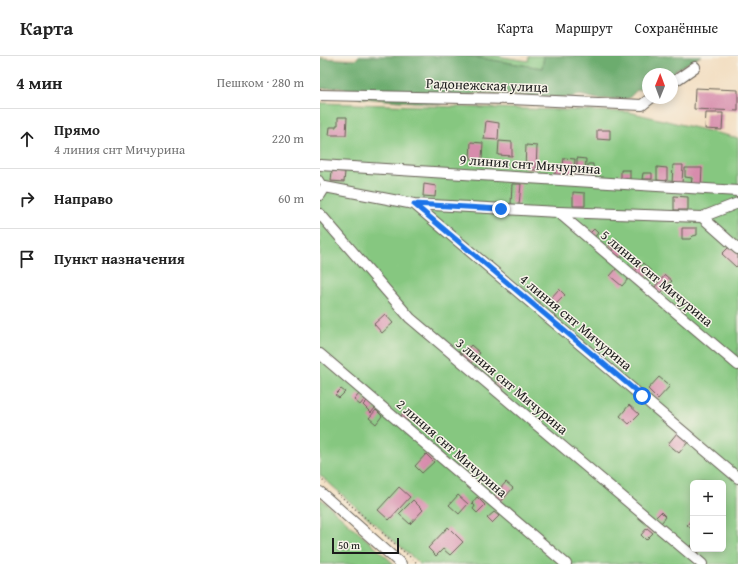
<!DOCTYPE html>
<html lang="ru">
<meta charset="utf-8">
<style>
:root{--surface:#fff;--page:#f6f6f6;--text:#222;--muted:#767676;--line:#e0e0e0}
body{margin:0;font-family:"Gentium Book Plus",serif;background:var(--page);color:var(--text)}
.controls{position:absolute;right:12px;bottom:12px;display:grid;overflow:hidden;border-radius:6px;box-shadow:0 2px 10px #0003}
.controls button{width:36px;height:36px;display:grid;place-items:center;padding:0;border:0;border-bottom:1px solid var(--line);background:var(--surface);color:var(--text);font:20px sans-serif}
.compass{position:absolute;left:322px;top:12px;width:36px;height:36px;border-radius:50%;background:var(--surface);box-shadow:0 2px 10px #0003;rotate:1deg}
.scale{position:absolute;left:12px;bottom:10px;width:67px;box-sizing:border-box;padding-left:4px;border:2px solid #1c1c1c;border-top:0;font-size:11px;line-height:14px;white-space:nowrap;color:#1c1c1c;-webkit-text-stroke:3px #f7f3e8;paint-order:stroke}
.stop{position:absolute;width:12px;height:12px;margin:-9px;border:3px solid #1a73e8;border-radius:50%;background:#fff}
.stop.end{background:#1a73e8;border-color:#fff;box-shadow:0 1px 4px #0008}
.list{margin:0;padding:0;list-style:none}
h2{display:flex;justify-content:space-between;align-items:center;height:52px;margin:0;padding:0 16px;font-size:17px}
h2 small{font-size:13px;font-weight:400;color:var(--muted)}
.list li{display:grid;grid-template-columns:26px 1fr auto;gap:12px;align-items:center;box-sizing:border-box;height:60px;padding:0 16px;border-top:1px solid var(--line)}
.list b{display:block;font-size:15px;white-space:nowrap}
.list p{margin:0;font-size:13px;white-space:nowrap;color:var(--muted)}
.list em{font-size:13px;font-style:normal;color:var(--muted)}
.icon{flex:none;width:22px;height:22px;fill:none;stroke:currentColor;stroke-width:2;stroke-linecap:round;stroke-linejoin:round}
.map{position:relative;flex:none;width:418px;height:508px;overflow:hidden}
header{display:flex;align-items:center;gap:24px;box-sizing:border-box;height:56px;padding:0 20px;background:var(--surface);border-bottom:1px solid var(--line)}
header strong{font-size:19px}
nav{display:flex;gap:22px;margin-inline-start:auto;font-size:14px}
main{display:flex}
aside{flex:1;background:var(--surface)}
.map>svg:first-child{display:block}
.green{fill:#86c780;stroke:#51724e;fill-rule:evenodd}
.forest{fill:#6cac6e;stroke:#446445}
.building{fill:#d78cac}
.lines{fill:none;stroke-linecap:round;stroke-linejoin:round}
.service-casing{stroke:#676056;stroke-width:7}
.minor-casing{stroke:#676056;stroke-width:12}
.path{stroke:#676056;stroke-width:1.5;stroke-dasharray:1 3;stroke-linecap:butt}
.service{stroke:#fff;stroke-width:5}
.minor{stroke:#fff;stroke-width:10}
.route{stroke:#1a73e8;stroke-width:5}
.labels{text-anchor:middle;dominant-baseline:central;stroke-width:3;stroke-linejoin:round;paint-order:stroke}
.street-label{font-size:14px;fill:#1c1c1c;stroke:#f7f3e8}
</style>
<header>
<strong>Карта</strong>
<nav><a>Карта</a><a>Маршрут</a><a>Сохранённые</a></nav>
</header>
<main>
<aside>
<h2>4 мин<small>Пешком · 280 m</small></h2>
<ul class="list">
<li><svg class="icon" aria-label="ahead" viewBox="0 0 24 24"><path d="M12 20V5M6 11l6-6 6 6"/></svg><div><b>Прямо</b><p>4 линия снт Мичурина</p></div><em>220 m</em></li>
<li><svg class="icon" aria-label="right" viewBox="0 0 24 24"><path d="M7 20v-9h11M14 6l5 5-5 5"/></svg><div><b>Направо</b></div><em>60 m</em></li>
<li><svg class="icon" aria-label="arrive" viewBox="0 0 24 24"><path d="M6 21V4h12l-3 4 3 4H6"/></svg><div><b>Пункт назначения</b></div></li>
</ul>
</aside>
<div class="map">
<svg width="418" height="508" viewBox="0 0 418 508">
<rect width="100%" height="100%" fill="#f7f3e8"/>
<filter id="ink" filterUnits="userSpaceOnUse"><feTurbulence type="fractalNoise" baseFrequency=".025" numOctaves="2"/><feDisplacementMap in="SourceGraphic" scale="8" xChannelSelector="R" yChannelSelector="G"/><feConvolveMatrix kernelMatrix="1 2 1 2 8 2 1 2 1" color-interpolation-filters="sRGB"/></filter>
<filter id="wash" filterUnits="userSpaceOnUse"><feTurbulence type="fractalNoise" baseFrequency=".012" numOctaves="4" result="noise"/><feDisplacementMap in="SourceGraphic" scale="16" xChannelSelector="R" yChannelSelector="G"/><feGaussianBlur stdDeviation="0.9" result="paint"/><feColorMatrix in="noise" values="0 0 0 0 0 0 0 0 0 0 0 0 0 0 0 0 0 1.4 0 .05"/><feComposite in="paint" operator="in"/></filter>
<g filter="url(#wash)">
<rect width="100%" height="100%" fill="#f3dec1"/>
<path class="green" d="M147,0h29l32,5 1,-5h15l-2,12z
M0,47l309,9 109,26v426h-318l-100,-89zM373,427h30v66h-30z
M0,442l74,66h-74z"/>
<path class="forest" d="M39,0h108l75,12 2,-12h157l-24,13 -5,6v-1h-24v14l-11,2 -8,8 -6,1h-25l-18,-4 -12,3 -87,-5 -25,4 -17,7 -78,-6c-6,-1 -9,-5 -14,-8 -8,-4 -19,-2 -27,-1v-31l35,2z"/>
<g id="blocks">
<path class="building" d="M375,32l43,2v21l-44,-2z
M386,57h17l-1,17 -17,-1z
M18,61h9l-1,18h-17l1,-8h6v-2h2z
M166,65l13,2 -1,17 -14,-1z
M277,74h13v10l-13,-1z
M179,85l13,1v14l-14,-1z
M151,86l12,1 -1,16 -12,-1z
M206,89l11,1 -1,24 -11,-1z
M244,102l11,1 -1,18 -19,-1v-11l8,1z
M257,102l9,1 -1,16h-8z
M268,108h5v13h-5z
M353,109h10l-1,19h-10z
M337,111l10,1v13l-10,-1z
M365,112h17l-1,18 -10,-1 1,-7 -7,-1z
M301,114h9v9l-9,-1z
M12,115l13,1 -1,10 -13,-1z
M323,117h9v6h-10z
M104,128l12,2 -1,11 -12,-1z
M192,128h9l-2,21 -8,-1z
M253,136l12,1v13h-12z
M354,140l14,1v13h-14z
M362,172h15v7l-4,1 -3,3h-8z
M274,173l4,4 -4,5 -5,-4z
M295,182l13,11 -7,9 -8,-6v-4l-4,-3z
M410,190l8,8v11l-2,2 -14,-13z
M323,207l8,8 -8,10 -9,-9z
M297,212l12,10 -7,8 -12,-10z
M345,219l7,6 -12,13 -6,-6z
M239,233l6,6 -9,9 -6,-5z
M65,258l8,9 -11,10 -8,-9z
M151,289l9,8 -9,11 -9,-9z
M339,321l11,9 -12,13 -10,-10z
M181,322l5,6 -6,6 -6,-6z
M21,333l4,3 -6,6 -4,-3z
M39,338l6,5 -5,6 -6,-5z
M48,344l8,7 -5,6 -8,-8z
M309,349l10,9 -10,10 -9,-8z
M56,354l6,6 -6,8 -7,-6z
M85,355l6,6 -5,6 -6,-6z
M357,377l11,9 -9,11 -11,-9z
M106,398l8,8 -12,11 -7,-7z
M186,426l7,6 -15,17 -7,-6z
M79,431l11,10 -21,23 -11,-10z
M138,439l10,9 -9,10 -10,-9z
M157,441l8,8 -8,8 -4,-4 2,-3 -3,-3z
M93,444l10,10 -13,14 -11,-10z
M174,456l5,4 -7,7 -5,-5z
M341,456l5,5 -5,6 -6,-5z
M373,462v12l-6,-5z
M128,471l15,15 -13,13 -7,-6 -7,7 -8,-8z
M327,472l6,5 -7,7 -5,-5z
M373,488v5h9l-4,4 -8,-6z"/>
</g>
</g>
<g filter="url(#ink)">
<use href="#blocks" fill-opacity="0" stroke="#676056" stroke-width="1"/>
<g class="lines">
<defs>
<path id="service" d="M0,123l5,8"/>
<path id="minor" d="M352,27l23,-16
M0,39l191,4 131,6 9,-7
M0,109l418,26
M0,139l5,-8 89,17 144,8 144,5 36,-14
M94,148l324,274
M238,156l180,153
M0,158l90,104 292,246
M382,161l36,32
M0,298l246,210
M0,436l81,72"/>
</defs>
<use href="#service" class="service-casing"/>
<use href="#minor" class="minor-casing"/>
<path class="path" d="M0,422l6,6
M17,437l81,71"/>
<use href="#service" class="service"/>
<use href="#minor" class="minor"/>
</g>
</g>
<g class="lines" filter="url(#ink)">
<path class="route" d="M181,153l-87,-5 228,192"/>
</g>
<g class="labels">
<g class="street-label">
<text transform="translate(167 29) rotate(2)">Радонежская улица</text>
<text transform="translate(210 108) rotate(4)">9 линия снт Мичурина</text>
<text transform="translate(337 222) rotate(40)">5 линия снт Мичурина</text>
<text transform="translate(256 266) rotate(40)">4 линия снт Мичурина</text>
<text transform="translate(192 330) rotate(40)">3 линия снт Мичурина</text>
<text transform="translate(132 392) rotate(41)">2 линия снт Мичурина</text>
</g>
</g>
</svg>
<div class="controls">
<button>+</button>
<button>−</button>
</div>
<svg class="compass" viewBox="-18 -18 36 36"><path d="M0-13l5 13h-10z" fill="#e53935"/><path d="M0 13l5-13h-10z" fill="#767676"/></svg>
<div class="scale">50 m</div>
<div class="stop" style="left:322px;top:340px"></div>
<div class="stop end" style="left:181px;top:153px"></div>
</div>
</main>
